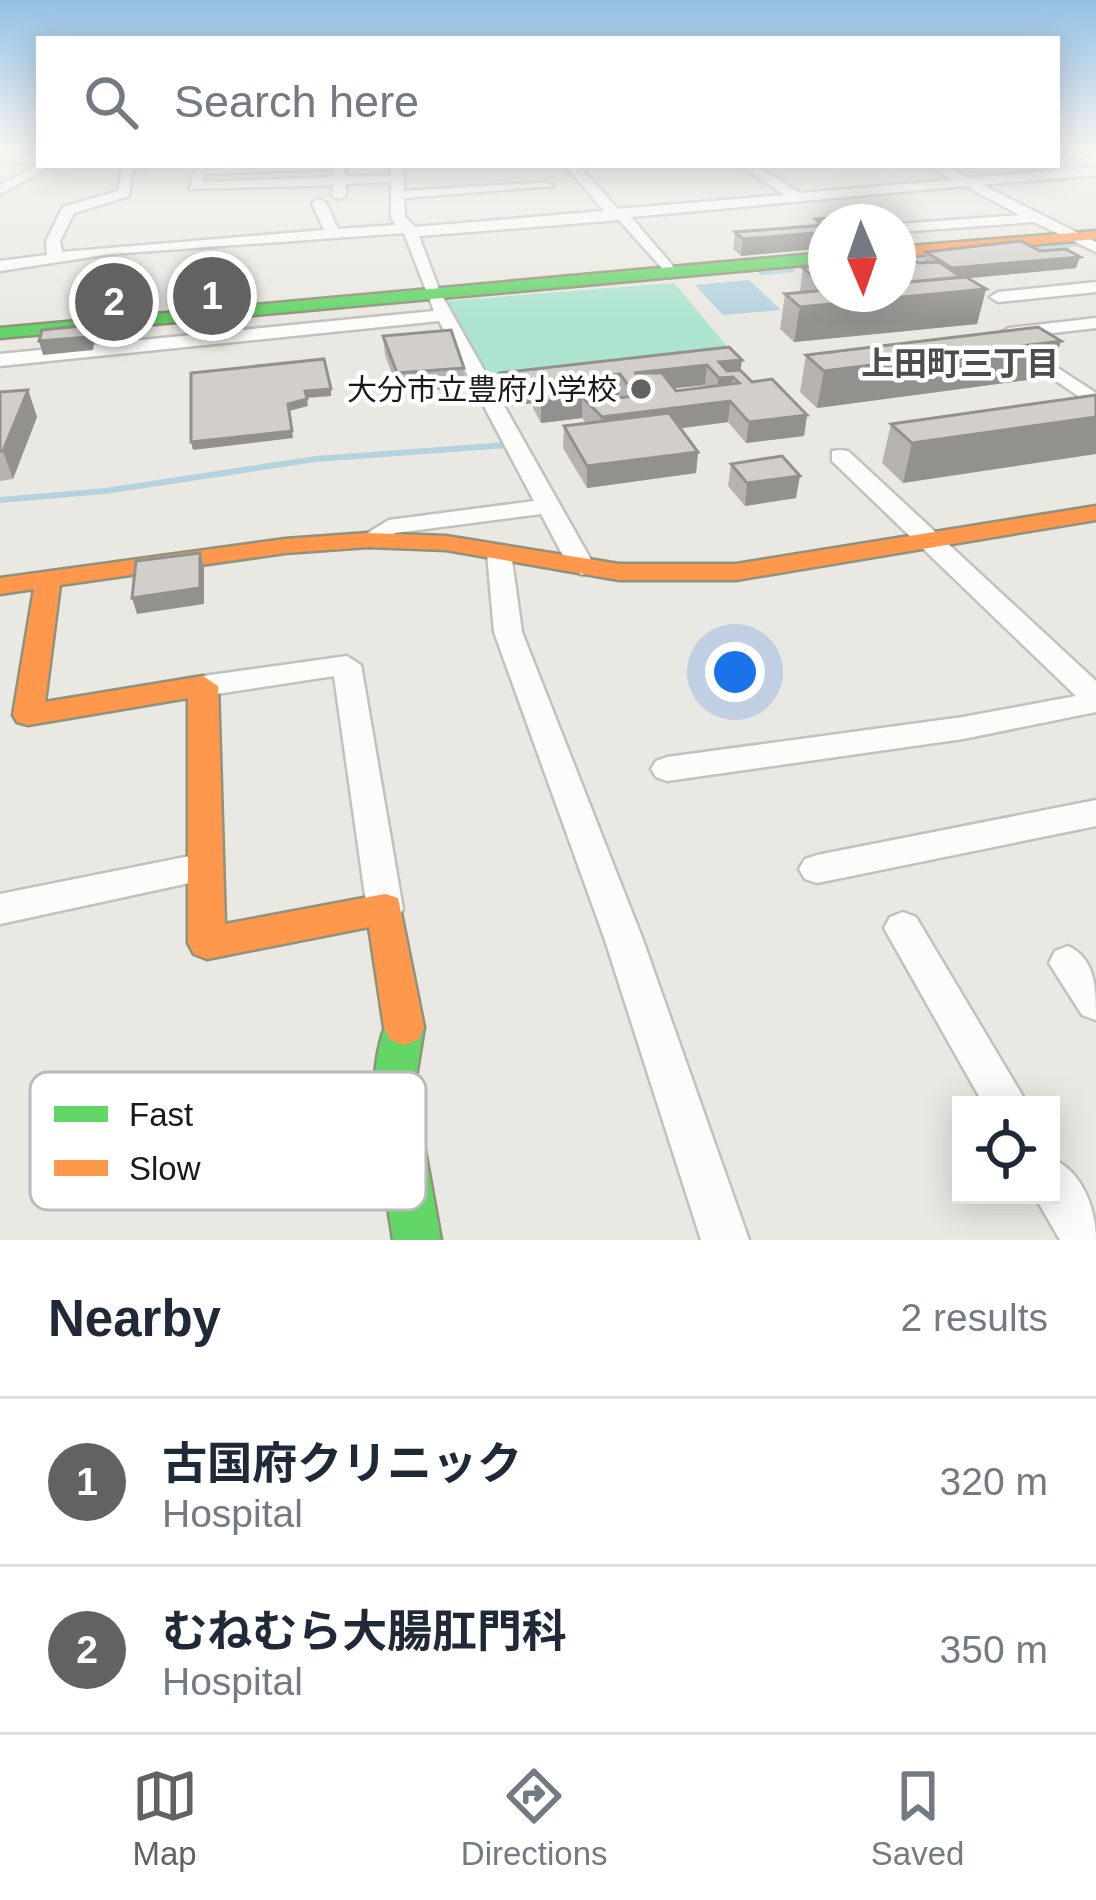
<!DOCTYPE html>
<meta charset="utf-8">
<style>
:root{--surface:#fff;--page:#f2f2f3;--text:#1f2937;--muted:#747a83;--line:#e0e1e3;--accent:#636260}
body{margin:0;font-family:Arial,"Noto Sans JP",sans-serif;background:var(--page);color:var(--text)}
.controls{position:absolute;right:36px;bottom:36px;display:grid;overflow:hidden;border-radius:0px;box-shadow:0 6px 30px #0003}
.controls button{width:108px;height:108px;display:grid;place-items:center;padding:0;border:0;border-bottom:3px solid var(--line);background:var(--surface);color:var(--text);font:60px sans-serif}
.compass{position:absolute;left:808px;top:204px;width:108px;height:108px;border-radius:50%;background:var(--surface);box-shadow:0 6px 30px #0003;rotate:178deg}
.you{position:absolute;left:735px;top:672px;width:42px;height:42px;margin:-30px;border:9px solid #fff;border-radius:50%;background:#1a73e8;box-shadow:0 0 0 18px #1a73e833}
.badge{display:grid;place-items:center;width:78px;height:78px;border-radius:50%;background:var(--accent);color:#fff;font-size:39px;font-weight:700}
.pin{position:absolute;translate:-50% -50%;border:6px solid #fff;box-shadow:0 3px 12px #0006}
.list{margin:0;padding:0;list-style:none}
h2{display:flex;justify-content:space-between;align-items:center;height:156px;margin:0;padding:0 48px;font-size:51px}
h2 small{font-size:39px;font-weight:400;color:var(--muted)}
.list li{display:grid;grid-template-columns:78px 1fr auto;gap:36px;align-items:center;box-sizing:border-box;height:168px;padding:0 48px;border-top:3px solid var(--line)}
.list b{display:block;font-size:45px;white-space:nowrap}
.list p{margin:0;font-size:39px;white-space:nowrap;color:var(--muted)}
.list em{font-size:39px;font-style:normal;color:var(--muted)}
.icon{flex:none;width:66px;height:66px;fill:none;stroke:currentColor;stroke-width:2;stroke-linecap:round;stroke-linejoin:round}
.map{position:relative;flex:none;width:1096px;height:1240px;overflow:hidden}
.search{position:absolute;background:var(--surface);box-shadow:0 6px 30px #0003;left:36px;right:36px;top:36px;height:132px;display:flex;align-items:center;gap:30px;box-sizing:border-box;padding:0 42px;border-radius:0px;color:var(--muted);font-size:45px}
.sheet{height:492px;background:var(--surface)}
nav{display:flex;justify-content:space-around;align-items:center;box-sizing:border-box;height:168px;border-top:3px solid var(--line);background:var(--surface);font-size:33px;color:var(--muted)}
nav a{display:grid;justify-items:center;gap:6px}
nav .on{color:var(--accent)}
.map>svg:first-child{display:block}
.pitch{fill:#ace4cf}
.water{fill:#b4d3de}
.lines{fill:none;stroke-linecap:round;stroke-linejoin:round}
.stream-far1{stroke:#b4d3de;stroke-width:4.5}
.stream{stroke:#b4d3de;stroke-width:6}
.street-casing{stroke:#c2c1be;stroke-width:5}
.fast-casing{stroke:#90937b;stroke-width:5}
.slow-casing{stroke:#90937b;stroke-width:5}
.street{fill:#fcfcfb;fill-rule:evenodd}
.fast{fill:#63d668;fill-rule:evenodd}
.slow{fill:#ff974d;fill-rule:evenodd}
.wall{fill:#b5b2af;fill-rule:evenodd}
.shaded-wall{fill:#93918e}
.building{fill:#d2cfcb;stroke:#93918e;stroke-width:3;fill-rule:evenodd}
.poi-dot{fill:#636260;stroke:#fff;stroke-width:4.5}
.labels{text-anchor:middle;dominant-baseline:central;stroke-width:9;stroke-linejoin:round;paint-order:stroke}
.far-poi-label{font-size:30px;fill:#1a1a1a;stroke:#fff;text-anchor:end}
.far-neighbourhood-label{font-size:33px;font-weight:bold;fill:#4d4d4d;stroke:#fff}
.key{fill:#fff;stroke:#bababa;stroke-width:3}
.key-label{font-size:33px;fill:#1a1a1a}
</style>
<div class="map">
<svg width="1096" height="1240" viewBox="0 0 1096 1240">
<rect width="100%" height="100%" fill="#eae8e2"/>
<path class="pitch" d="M674,283l57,68 -8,9 -234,29 -43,-88z"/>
<path class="water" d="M749,280l32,30 -58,5 -28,-30z"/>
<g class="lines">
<path class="stream-far1" d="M1029,249l52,-5
M898,261l32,-3
M761,273l31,-3"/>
<path class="stream" d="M0,500l105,-9 211,-32 191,-14"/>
<defs>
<path id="street" d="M12,148h13l-9,7 23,1v8l-39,-3v-6z
M1057,148l39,11v8l-39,-15z
M39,164l14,1 -53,29v-9z
M123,165l25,1 -16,5 -3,25 -55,17 -14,28 2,11 262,-22 -12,-27 7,-4 7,4 12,26 58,-4 -5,-7v-36l-45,2v11l-7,4 -7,-4 1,-10 -144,4 7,-19 6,-4 143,-1v12l46,-2v-10h12l1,26 143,-9 6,4 -149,12 1,19 10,10 189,-16 -39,-46h13l40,44 166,-14 -44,-30h14l46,28 153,-13 -26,-15h15l27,13 127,-11v8l-114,10 114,57v10l-62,-30 -136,10v-8l122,-9 -55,-29 -334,31 47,55 -8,5 -51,-57 -200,16 21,56 155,275 -13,8 -13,-8 -28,-53 -146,19 -27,14 -12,-7 33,-20 145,-19 -95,-180 -439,45v-12l434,-43 -30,-78 -294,21 -110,17v-10l47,-6 -1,-14 17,-34 55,-16zM333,169v8l-131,5 4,-8z
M1096,282v10l-98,10 -8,-5 8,-5z
M1096,318v10l-87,10 -9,-5 9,-5z
M1021,344l75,49v15l-81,-55v-8z
M840,450l8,1 248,230v31l-133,27 -296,42 -11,-4 -5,-8 5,-8 11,-4 296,-40 113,-21 -244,-235v-10z
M499,546l12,7 11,79 121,308 106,300h-48l-96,-300 -111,-308 -7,-79z
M347,656l14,9 42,244 -5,11 -13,4 -13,-4 -5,-11 -33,-233 -131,20 -15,-10 15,-10z
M1096,800v26l-279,57 -12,-4 -6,-10 6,-10 12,-4z
M205,853l12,4 6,10 -6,10 -217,47v-30z
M903,912l13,5 112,188h-44l-100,-177 6,-11z
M1068,946c28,13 28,43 28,74l-14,-5 -33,-52 6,-12z
M1051,1158c31,13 45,50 45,82h-36l-25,-43 16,-2z"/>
<path id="fast" d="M826,253v10l-826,75v-10z
M404,1009l14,5 6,13 -10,62 27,151h-48c-10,-73 -35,-155 -3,-226z"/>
<path id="slow" d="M1096,231v8l-198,18v-10z
M1096,506v14l-360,60h-117l-173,-30 -78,-3 -83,6 -225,32 -15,117 158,-26 15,10 7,238 160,-30 13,4 26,129 -6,13 -14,5 -14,-5 -6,-13 -15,-100 -162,32 -13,-5 -6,-11v-245l-160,27 -11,-3 -4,-7 21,-126 -34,5v-16l285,-39 83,-6 78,3 173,28h117z"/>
</defs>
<use href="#street" class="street-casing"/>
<use href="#fast" class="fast-casing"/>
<use href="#slow" class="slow-casing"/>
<use href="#street" class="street"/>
<use href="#fast" class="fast"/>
<use href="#slow" class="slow"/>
</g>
<path class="wall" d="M838,217l-12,31 -85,8 -8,-7 2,-17 80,-6 1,-7z
M1040,251l36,17 -107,10 17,11 -9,35 -183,18 -14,-13 5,-35 16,-1 -1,-2 3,-23 23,-3v29l98,-31 2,-11z
M383,336l81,32 1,20 -66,5 -14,-38z
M1061,341l-12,36 -232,31 -17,-16 6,-37z
M729,347l11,23 12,12 55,33 -3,21 -58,7 -18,-21 -48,6 18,24 -2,21 -109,15 -24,-40 1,-22 23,-2 -5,-6 -41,5 -8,-15v-5l-25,3 -7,-13 -1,-20zM705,385l2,2 -31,4 -2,-3zM619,395l2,3 -13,1 -2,-3z
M28,390l9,27 -24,62 -13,2v-89z
M1096,395l-193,88 -21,-20 9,-39z
M731,464l65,34 -51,8 -17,-20z"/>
<path class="shaded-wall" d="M826,232v16l-85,8 2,-17z
M1080,257l-4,11 -116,11 26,10 -9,35 -183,18 6,-35 149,-29 3,-10z
M91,325l4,13 -2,12 -50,5 -4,-14z
M1061,341l-12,36 -232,31 7,-37z
M742,360l-3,20 -6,-3 -2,20 -14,2 2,-37z
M707,365l-2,20 -72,8 1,-20z
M620,374l-1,21 -27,3 1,-21z
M573,378l-1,20 10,-1v21l-41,5v-21l-8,-14v15l-25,3 -1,-20z
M331,389v7l-25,2 -1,-7z
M28,390l9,27 -24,62 -10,-28z
M307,399l1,7 -19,5 -1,-7z
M730,401l-2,21 -127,17 1,-22z
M807,415l-3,21 -58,7 3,-21z
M1096,417v37l-193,29 9,-40z
M292,431l1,7 -100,12 -2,-8z
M698,452l-2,21 -109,15v-22z
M800,476l-4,22 -51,8 2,-23z
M200,553l4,15v36l-67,10 -5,-16z"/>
<path class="building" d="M838,217l7,5h-19v10l-83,7 -8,-7 90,-7 -9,-6z
M1021,241l19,10 26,-2 14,8 -128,11 -26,-16z
M907,257l12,6 20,-1 22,15 -63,6v-25z
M826,265v23l-23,-20z
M966,277l20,12 -186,18 -15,-13 41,-4v4h72v-11z
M91,325l-2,12 -50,4 3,-11z
M1038,327l23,14 -237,30 -18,-16z
M451,330l13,38 -67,5 -14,-37z
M729,347l13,13 -23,2 8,9 13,-1 12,12 20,-3 35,36 -58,7 -19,-21 -128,16 -20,-20 -41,5 -8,-14 42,-5 -2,-5 -66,8 -7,-13zM707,365l12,13 14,-1 6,6 -63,8 -14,-18h-28zM620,374l16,22 -28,3 -15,-22z
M324,359l7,30 -26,2 2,8 -19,5 4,27 -101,11v-69z
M28,390l-25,61h-3v-59z
M1096,395v22l-184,26 -21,-19z
M669,413l29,39 -111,14 -23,-40z
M782,456l18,20 -53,7 -16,-19z
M200,553v35l-68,10 4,-37z"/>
<linearGradient id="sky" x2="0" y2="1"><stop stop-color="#93c0e4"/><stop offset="0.46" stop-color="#f6f5f2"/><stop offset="1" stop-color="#f6f5f2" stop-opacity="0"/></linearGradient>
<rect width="1096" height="321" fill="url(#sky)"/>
<circle class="poi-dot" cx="641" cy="389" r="12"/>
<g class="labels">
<g class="far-poi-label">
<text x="617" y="389">大分市立豊府小学校</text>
</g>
<g class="far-neighbourhood-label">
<text x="960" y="363">上田町三丁目</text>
</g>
</g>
<rect x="30" y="1072" width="396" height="138" rx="18" class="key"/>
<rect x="54" y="1106" width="54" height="16" fill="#63d668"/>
<rect x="54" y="1160" width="54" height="16" fill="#ff974d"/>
<g class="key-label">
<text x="129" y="1126">Fast</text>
<text x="129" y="1180">Slow</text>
</g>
</svg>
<div class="controls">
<button><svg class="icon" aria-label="locate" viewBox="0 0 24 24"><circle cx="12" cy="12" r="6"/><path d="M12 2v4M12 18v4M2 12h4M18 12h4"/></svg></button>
</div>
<svg class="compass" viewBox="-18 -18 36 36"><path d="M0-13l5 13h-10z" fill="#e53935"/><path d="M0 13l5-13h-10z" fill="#747a83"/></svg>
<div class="you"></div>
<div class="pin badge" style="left:212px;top:296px">1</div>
<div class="pin badge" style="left:114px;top:302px">2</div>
<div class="search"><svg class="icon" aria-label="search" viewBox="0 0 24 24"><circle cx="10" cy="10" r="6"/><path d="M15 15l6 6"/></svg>Search here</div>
</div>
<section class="sheet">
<h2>Nearby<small>2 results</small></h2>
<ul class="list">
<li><span class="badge">1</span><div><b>古国府クリニック</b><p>Hospital</p></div><em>320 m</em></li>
<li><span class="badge">2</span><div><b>むねむら大腸肛門科</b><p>Hospital</p></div><em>350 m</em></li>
</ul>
</section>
<nav>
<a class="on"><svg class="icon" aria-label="map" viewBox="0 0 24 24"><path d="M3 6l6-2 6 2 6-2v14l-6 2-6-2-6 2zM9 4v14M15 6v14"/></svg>Map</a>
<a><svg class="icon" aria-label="directions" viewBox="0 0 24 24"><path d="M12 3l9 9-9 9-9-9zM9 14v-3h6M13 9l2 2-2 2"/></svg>Directions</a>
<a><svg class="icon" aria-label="saved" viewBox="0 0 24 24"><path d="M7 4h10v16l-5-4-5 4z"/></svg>Saved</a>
</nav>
